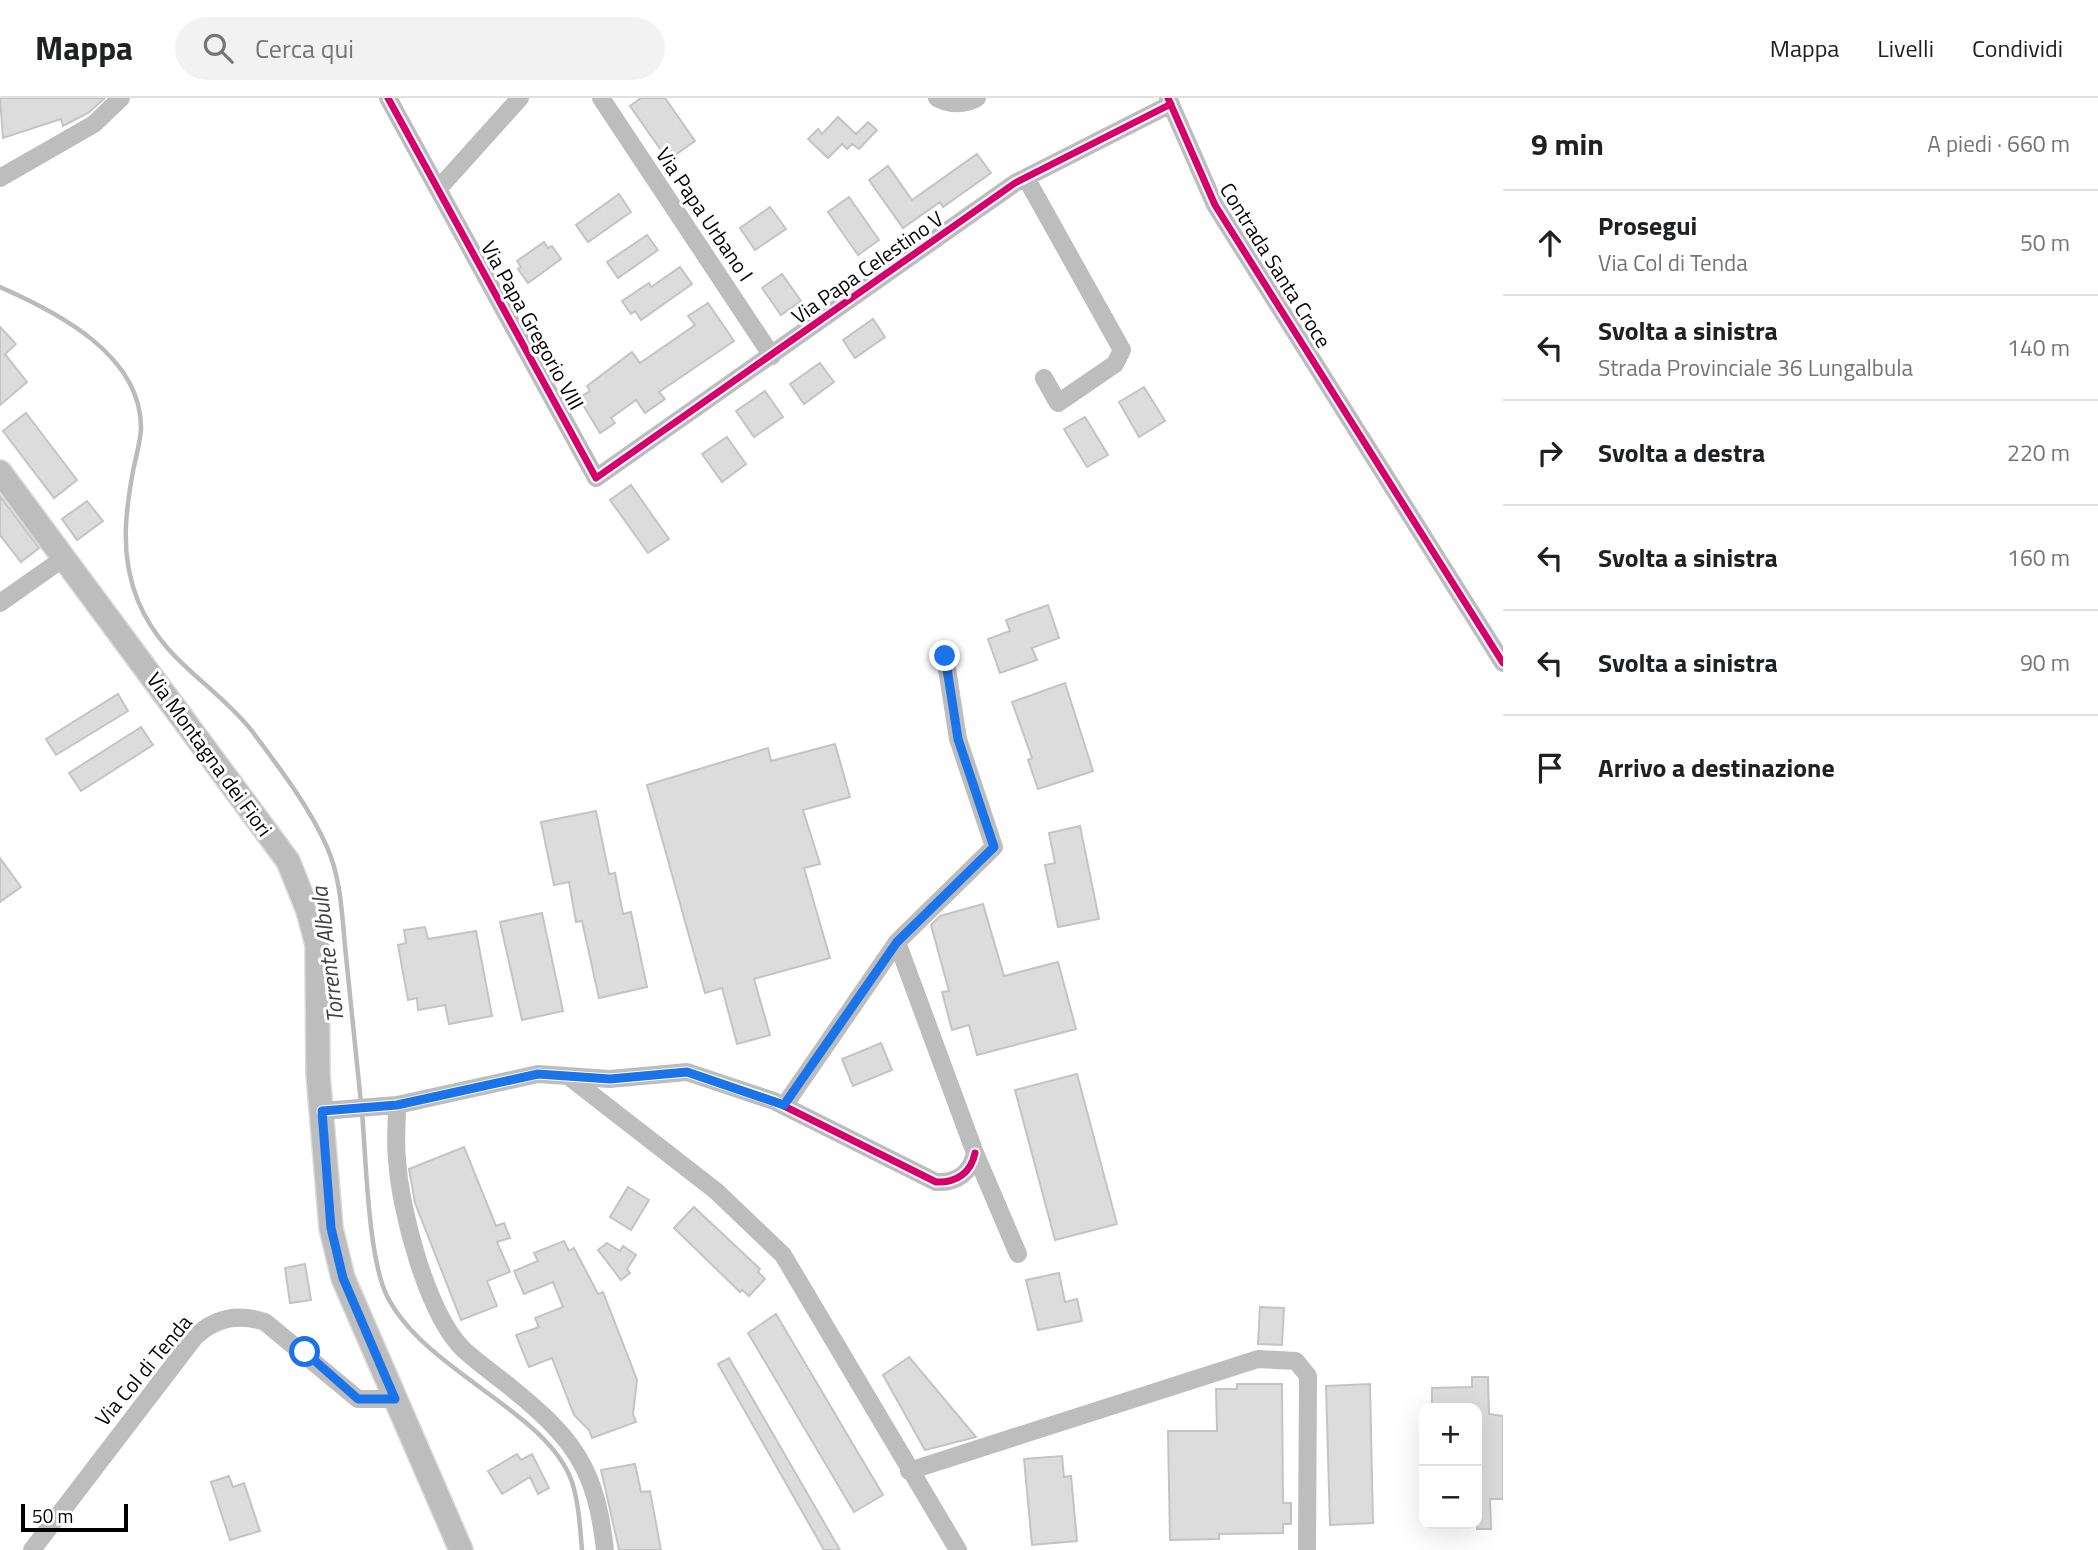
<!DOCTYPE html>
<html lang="it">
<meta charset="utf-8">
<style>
:root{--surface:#fff;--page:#f2f2f2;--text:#202124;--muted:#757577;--line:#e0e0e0}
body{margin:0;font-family:"Titillium Web",sans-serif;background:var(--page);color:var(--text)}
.controls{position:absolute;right:21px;bottom:21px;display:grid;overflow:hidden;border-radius:14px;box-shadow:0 7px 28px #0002}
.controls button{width:63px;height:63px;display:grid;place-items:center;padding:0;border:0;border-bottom:2px solid var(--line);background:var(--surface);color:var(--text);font:35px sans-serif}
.scale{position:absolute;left:21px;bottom:18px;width:107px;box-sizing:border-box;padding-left:7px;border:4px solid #000;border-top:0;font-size:19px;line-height:24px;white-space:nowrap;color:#000;-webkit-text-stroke:5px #fff;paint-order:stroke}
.stop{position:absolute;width:21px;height:21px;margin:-16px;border:5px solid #1a73e8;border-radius:50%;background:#fff}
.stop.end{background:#1a73e8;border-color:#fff;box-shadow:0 2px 7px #0008}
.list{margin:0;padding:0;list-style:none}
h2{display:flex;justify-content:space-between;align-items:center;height:91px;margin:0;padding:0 28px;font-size:30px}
h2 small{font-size:23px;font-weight:400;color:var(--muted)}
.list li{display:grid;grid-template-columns:46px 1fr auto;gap:21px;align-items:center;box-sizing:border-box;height:105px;padding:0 28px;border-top:2px solid var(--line)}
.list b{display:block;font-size:26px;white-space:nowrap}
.list p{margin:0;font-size:23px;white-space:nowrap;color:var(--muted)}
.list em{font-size:23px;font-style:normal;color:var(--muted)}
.icon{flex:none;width:38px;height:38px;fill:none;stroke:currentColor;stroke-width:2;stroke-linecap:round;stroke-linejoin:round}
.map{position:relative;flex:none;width:1503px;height:1452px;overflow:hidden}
header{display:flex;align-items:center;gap:42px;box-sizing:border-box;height:98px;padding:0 35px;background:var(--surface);border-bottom:2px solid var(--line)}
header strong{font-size:33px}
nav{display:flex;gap:38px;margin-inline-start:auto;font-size:24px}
.search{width:490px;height:63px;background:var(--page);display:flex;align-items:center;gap:18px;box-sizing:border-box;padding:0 24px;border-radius:38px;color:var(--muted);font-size:26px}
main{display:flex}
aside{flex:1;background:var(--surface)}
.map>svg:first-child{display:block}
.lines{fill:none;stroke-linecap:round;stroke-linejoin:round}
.stream{stroke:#bbb;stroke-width:4.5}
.building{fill:#dcdcdc;stroke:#c4c4c4;stroke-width:2}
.major-casing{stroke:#dbdbdb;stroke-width:26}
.minor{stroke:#bdbdbd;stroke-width:18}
.major{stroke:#bdbdbd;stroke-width:23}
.cycleway-casing{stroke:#fff;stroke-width:11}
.cycleway{stroke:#d6006c;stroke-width:7}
.route{stroke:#1a73e8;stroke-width:9}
.labels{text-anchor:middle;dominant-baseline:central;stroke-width:6;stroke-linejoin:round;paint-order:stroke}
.street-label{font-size:21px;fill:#000;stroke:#fff}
.water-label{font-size:23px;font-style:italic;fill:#3f3f3f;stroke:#fff}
</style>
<header>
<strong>Mappa</strong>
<div class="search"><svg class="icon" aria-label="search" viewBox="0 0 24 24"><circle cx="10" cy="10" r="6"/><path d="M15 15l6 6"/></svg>Cerca qui</div>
<nav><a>Mappa</a><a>Livelli</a><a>Condividi</a></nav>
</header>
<main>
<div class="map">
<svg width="1503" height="1452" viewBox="0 0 1503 1452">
<rect width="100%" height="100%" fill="#fff"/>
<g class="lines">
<path class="stream" d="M0,189c57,25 142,68 141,142 -1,14 -5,28 -8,42 -8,44 -13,86 5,130 26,62 76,82 114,130 26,35 57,75 75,116 15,34 15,72 19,109 5,49 10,98 15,147
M362,1014c4,46 6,146 25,184 38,76 161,115 185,186 7,22 8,45 10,68"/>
</g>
<path class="building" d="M0,0h105l-17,15 -25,13 -2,-7 -58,19z
M641,0h24l30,43 -27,19 -38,-54z
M838,19l18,17 12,-12 9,8 -18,19 -7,-5 -5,5 -5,-5 -14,14 -20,-19 10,-10 4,5z
M977,56l14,19 -48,34 -3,-5 -37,26 -34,-48 19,-14 24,34z
M619,96l12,18 -43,30 -12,-17z
M849,99l30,43 -21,15 -30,-43z
M770,109l16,22 -31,21 -15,-22z
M647,137l11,15 -40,28 -11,-16z
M544,144l4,6 4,-2 9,13 -33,24 -10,-14 3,-2 -4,-6z
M680,169l12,17 -51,36 -6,-9 -4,3 -9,-13 27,-18 2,4z
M782,176l19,27 -20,14 -19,-27z
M708,205l26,38 -75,51 6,7 -20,14 -9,-13 -25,18 4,5 -15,10 -21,-35 11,-7 -3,-5 45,-34 8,11 55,-38 -7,-9z
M873,221l12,18 -30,21 -12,-18z
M0,229l16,17 -11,10 22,28 -27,23z
M820,265l14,19 -30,22 -14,-20z
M1144,289l21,34 -26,16 -20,-35z
M765,293l18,26 -29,20 -18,-26z
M26,315l51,67 -23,18 -51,-67z
M1085,319l23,38 -21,12 -23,-38z
M727,339l19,27 -24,18 -20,-28z
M631,387l38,54 -21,14 -38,-53z
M0,398l39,52 -18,14 -21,-27z
M87,403l16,20 -26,19 -15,-21z
M1048,507l11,33 -27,10 5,12 -37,13 -12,-34 22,-8 -4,-11z
M1065,585l28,88 -55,18 -10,-29 4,-2 -20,-56z
M118,596l10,17 -72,44 -10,-16z
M141,629l12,18 -72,46 -12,-18z
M835,646l15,53 -47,13 17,54 -16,4 26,90 -76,21 16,56 -33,9 -15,-56 -17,5 -58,-208 121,-37 3,13z
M596,713l13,63 6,-1 8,41 8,-2 16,75 -48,11 -17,-77 -6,1 -7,-40 -15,3 -13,-63z
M1080,728l19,93 -41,8 -13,-62 10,-2 -6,-30z
M0,760l21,29 -21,15z
M983,806l21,72 54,-14 18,67 -99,26 -8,-30 -17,5 -10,-38 7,-1 -18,-66 9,-9z
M542,815l21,98 -41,9 -22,-98z
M425,829l3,12 48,-8 16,85 -43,8 -4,-19 -27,5 -1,-12 -9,2 -10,-55 8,-2 -2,-13z
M881,945l11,27 -39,16 -11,-27z
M1077,976l40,150 -62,16 -40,-150z
M464,1049l32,79 8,-3 6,15 -13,4 13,30 -23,9 10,25 -36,14 -46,-117 -6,-34z
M628,1089l21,13 -18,30 -21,-13z
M694,1109l66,62 -2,3 7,7 -16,17 -7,-6 -2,2 -66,-64z
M564,1143l5,10 5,-3 24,46 5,-2 34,88 -4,34 3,8 -44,16 -3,-8 -15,-15 -22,-57 -23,9 -13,-32 23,-8 -4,-9 28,-11 -10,-25 -29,12 -10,-23 24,-10 -4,-8z
M607,1145l13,8 3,-5 13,9 -9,14 3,4 -9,7 -23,-30z
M305,1166l6,36 -21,3 -5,-35z
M1059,1175l6,29 12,-3 5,22 -44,9 -12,-50z
M1260,1209l24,1 -2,37 -24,-1z
M776,1216l107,181 -29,17 -106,-179z
M909,1259l67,80 -51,13 -42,-75z
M729,1260l111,192h-16l-106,-186z
M1472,1279h16l1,37 14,2v83h-13l1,30h-14v-121h-45v-20l40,-1z
M1237,1286h45l1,119h8v21h-8v9l-64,1v5l-49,1 -2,-109h49l-1,-42h21z
M1370,1286l3,139 -43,2 -4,-139z
M517,1356l4,6 11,-6 17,34 -11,6 -8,-17 -28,17 -14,-23z
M1062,1358l2,21 7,-1 6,65 -45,4 -8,-86z
M635,1366l6,28 9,-1 11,59h-42l-1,-5 -17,-75z
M229,1378l4,11 11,-4 16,48 -30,9 -19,-58z"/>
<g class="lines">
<defs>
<path id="major" d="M0,374l288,389 20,50 9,34 1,129 13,154 12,50 118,272"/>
</defs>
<use href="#major" class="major-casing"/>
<path class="minor" d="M388,0l208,380 419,-295 156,-79
M601,0l171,258
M937,0c11,7 29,7 40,0
M1168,0l47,107 288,458
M0,80l94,-54 27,-26
M1026,80l96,172 -7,14 -57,39 -14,-25
M439,90l81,-90
M0,505l64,-45
M897,844l78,211 43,101
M568,978l148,115 67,64 175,295
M397,1007c0,18 -2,36 0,54 3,51 30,154 66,190 14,13 31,25 46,37 64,52 87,81 96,164
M784,1008l113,-164 97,-95 -36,-108 -13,-83
M322,1013l75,-6 141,-31 72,5 77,-7 87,29 162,81c20,1 35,-9 39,-29
M909,1373l349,-112 38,2 12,15 -1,174
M32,1452l162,-212c20,-20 44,-25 71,-16l93,77h37"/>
<use href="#major" class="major"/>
<defs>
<path id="cycleway" d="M388,0l208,380 419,-295 156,-79
M1168,0l47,107 288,458
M322,1013l75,-6 141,-31 72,5 77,-7 87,29 162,81c20,1 35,-9 39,-29"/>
</defs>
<use href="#cycleway" class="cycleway-casing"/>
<use href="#cycleway" class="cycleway"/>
</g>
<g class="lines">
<path class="route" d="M305,1254l53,47h37l-52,-121 -12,-50 -9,-117 75,-6 141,-31 72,5 77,-7 97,33 113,-163 97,-95 -36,-108 -13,-83"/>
</g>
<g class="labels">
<g class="street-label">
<text transform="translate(705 116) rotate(56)">Via Papa Urbano I</text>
<text transform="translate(1276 167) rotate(58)">Contrada Santa Croce</text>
<text transform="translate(867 169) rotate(-35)">Via Papa Celestino V</text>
<text transform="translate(533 227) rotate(61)">Via Papa Gregorio VIII</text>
<text transform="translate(210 656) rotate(54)">Via Montagna dei Fiori</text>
<text transform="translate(143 1272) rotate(-50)">Via Col di Tenda</text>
</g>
<g class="water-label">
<text transform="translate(327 857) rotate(-97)">Torrente Albula</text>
</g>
</g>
</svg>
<div class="controls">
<button>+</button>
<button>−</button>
</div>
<div class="scale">50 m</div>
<div class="stop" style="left:305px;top:1254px"></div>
<div class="stop end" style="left:945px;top:558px"></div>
</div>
<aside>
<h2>9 min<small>A piedi · 660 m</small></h2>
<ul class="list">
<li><svg class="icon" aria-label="ahead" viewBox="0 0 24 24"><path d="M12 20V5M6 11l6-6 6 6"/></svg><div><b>Prosegui</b><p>Via Col di Tenda</p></div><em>50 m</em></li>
<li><svg class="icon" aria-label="left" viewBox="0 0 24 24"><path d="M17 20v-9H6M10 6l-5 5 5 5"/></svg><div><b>Svolta a sinistra</b><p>Strada Provinciale 36 Lungalbula</p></div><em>140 m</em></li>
<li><svg class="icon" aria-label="right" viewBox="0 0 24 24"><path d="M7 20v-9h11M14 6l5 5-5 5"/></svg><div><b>Svolta a destra</b></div><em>220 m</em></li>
<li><svg class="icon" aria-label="left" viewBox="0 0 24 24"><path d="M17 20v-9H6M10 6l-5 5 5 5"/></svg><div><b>Svolta a sinistra</b></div><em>160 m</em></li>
<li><svg class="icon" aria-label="left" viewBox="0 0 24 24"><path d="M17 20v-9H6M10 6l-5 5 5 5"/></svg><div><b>Svolta a sinistra</b></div><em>90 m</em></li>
<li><svg class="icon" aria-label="arrive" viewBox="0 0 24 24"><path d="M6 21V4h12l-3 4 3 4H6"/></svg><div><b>Arrivo a destinazione</b></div></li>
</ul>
</aside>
</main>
